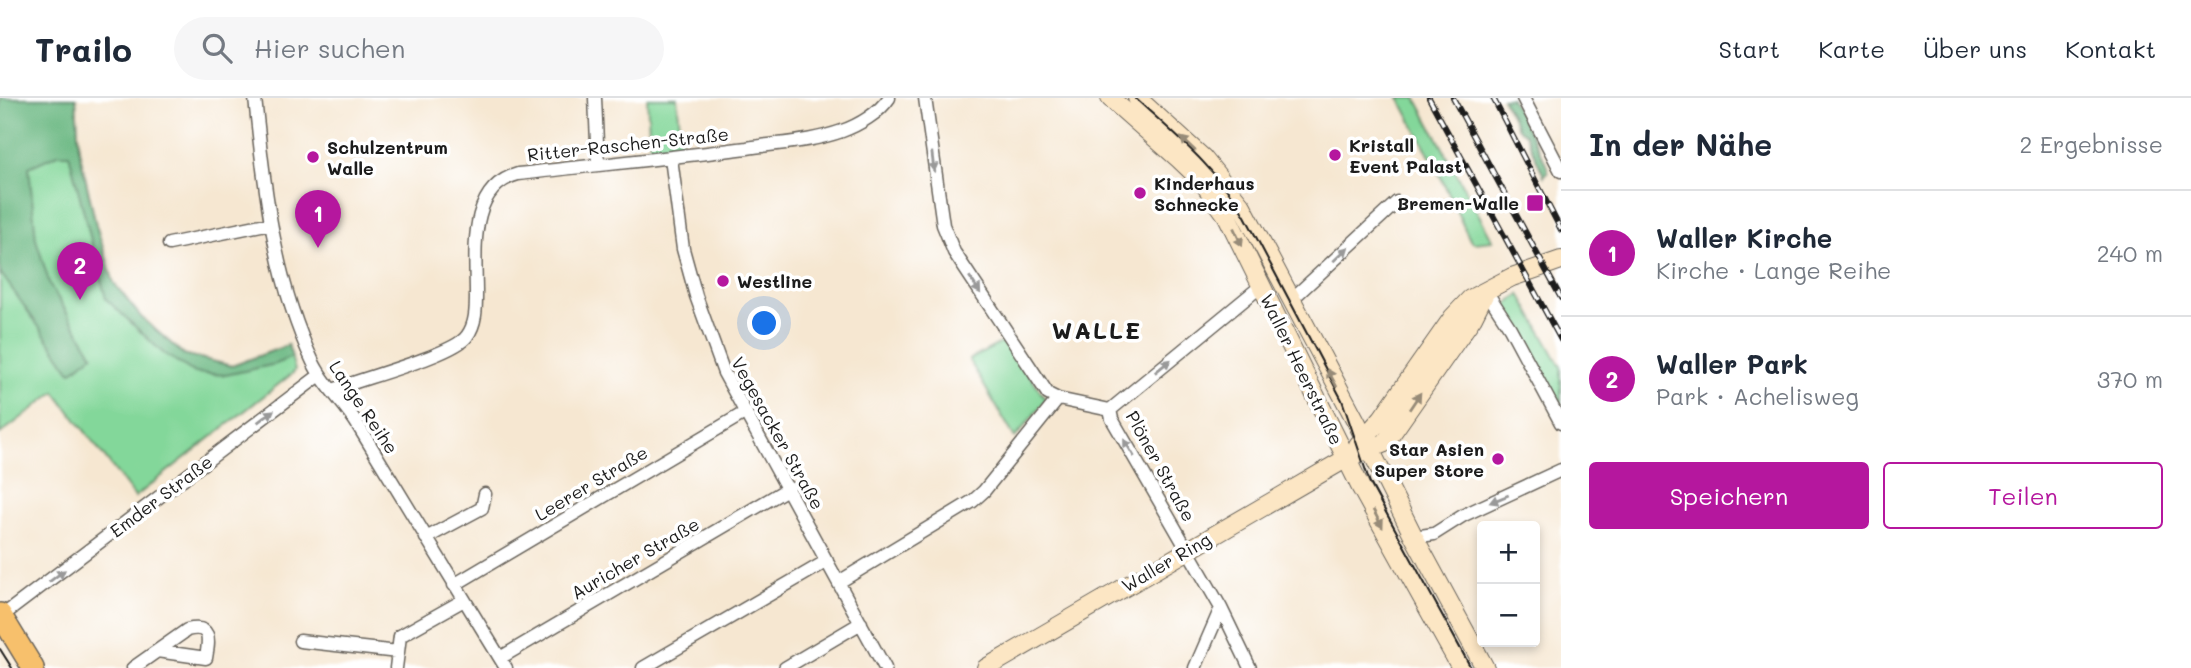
<!DOCTYPE html>
<html lang="de">
<meta charset="utf-8">
<style>
:root{--surface:#fff;--page:#f6f6f7;--text:#1f2937;--muted:#747a83;--line:#e0e1e3;--accent:#b5179e}
body{margin:0;font-family:Mali,sans-serif;background:var(--page);color:var(--text)}
.controls{position:absolute;right:21px;bottom:21px;display:grid;overflow:hidden;border-radius:7px;box-shadow:0 4px 10px #0003}
.controls button{width:63px;height:63px;display:grid;place-items:center;padding:0;border:0;border-bottom:2px solid var(--line);background:var(--surface);color:var(--text);font:35px sans-serif}
.you{position:absolute;left:765px;top:226px;width:24px;height:24px;margin:-18px;border:5px solid #fff;border-radius:50%;background:#1a73e8;box-shadow:0 0 0 10px #1a73e833}
.badge{display:grid;place-items:center;width:46px;height:46px;border-radius:50%;background:var(--accent);color:#fff;font-size:23px;font-weight:700}
.pin{position:absolute;translate:-50% -58px;filter:drop-shadow(0 2px 4px #0008)}
.pin::after{content:'';position:absolute;top:37px;width:24px;height:21px;background:inherit;clip-path:polygon(0 0,100% 0,50% 100%)}
.list{margin:0;padding:0;list-style:none}
h2{display:flex;justify-content:space-between;align-items:center;height:91px;margin:0;padding:0 28px;font-size:30px}
h2 small{font-size:23px;font-weight:400;color:var(--muted)}
.list li{display:grid;grid-template-columns:46px 1fr auto;gap:21px;align-items:center;box-sizing:border-box;height:126px;padding:0 28px;border-top:2px solid var(--line)}
.list b{display:block;font-size:26px;white-space:nowrap}
.list p{margin:0;font-size:23px;white-space:nowrap;color:var(--muted)}
.list em{font-size:23px;font-style:normal;color:var(--muted)}
.actions{display:flex;gap:14px;padding:21px 28px}
.actions a{flex:1;padding:16px 0;border:2px solid var(--accent);border-radius:7px;text-align:center;font-size:24px;color:var(--accent)}
.actions .main{background:var(--accent);color:#fff}
.icon{flex:none;width:38px;height:38px;fill:none;stroke:currentColor;stroke-width:2;stroke-linecap:round;stroke-linejoin:round}
.map{position:relative;flex:none;width:1561px;height:570px;overflow:hidden}
header{display:flex;align-items:center;gap:42px;box-sizing:border-box;height:98px;padding:0 35px;background:var(--surface);border-bottom:2px solid var(--line)}
header strong{font-size:33px}
nav{display:flex;gap:38px;margin-inline-start:auto;font-size:24px}
.search{width:490px;height:63px;background:var(--page);display:flex;align-items:center;gap:18px;box-sizing:border-box;padding:0 24px;border-radius:38px;color:var(--muted);font-size:26px}
main{display:flex}
aside{flex:1;background:var(--surface)}
.map>svg:first-child{display:block}
.green{fill:#83d79a;stroke:#507a5b;stroke-width:2}
.forest{fill:#6ab882;stroke:#436a4f;stroke-width:2}
.lines{fill:none;stroke-linecap:round;stroke-linejoin:round}
.minor-casing{stroke:#68635b;stroke-width:15}
.secondary-casing{stroke:#68635b;stroke-width:20}
.primary-casing{stroke:#68635b;stroke-width:24}
.minor{stroke:#fff;stroke-width:12}
.secondary{stroke:#fce6c4;stroke-width:18}
.primary{stroke:#f7c06c;stroke-width:21}
.tram{stroke:#1c1c1c;stroke-width:2}
.rail-casing{stroke:#1c1c1c;stroke-width:6}
.rail{stroke:#fff;stroke-width:3.5;stroke-dasharray:10;stroke-linecap:butt}
.oneway{fill:#978b78}
.oneway2{fill:#999}
.poi-dot{fill:#b5179e;stroke:#fff;stroke-width:2.5}
.labels{text-anchor:middle;dominant-baseline:central;stroke-width:7;stroke-linejoin:round;paint-order:stroke}
.street-label{font-size:18px;fill:#1c1c1c;stroke:#fff}
.poi-label{font-size:18px;font-weight:bold;fill:#1c1c1c;stroke:#fff;text-anchor:start}
.district-label{font-size:24px;font-weight:bold;letter-spacing:2px;fill:#1c1c1c;stroke:#fff}
</style>
<header>
<strong>Trailo</strong>
<div class="search"><svg class="icon" aria-label="search" viewBox="0 0 24 24"><circle cx="10" cy="10" r="6"/><path d="M15 15l6 6"/></svg>Hier suchen</div>
<nav><a>Start</a><a>Karte</a><a>Über uns</a><a>Kontakt</a></nav>
</header>
<main>
<div class="map">
<svg width="1561" height="570" viewBox="0 0 1561 570">
<rect width="100%" height="100%" fill="#fff"/>
<filter id="ink" filterUnits="userSpaceOnUse"><feTurbulence type="fractalNoise" baseFrequency=".0143" numOctaves="2"/><feDisplacementMap in="SourceGraphic" scale="14" xChannelSelector="R" yChannelSelector="G"/><feConvolveMatrix kernelMatrix="1 2 1 2 8 2 1 2 1" color-interpolation-filters="sRGB"/></filter>
<filter id="wash" filterUnits="userSpaceOnUse"><feTurbulence type="fractalNoise" baseFrequency=".00686" numOctaves="4" result="noise"/><feDisplacementMap in="SourceGraphic" scale="28" xChannelSelector="R" yChannelSelector="G"/><feGaussianBlur stdDeviation="1.57" result="paint"/><feColorMatrix in="noise" values="0 0 0 0 0 0 0 0 0 0 0 0 0 0 0 0 0 1.4 0 .05"/><feComposite in="paint" operator="in"/></filter>
<g filter="url(#wash)">
<rect width="100%" height="100%" fill="#f6e7d1"/>
<path class="green" d="M0,0h76l3,52 17,75 18,59 27,33 42,37 49,12 56,-21 7,25 -2,3 -158,124 -80,-105 -55,42z
M647,0h30l5,49 -32,4z
M1399,0h17l77,143 -19,2 -4,-3 -31,-67z
M1520,196l41,73v44l-57,-103z
M1006,242l40,60 -31,38 -46,-78z"/>
<path class="forest" d="M0,0h76l3,52 17,75 18,58 27,34 42,37 49,12 56,-21 4,12 -16,7 -50,11 -31,-2 -32,-20 -57,-54 -37,-145h-11l-29,13 7,72 14,46 43,70 -22,17 -71,-100z
M1502,0h9l36,67 1,6 -4,5 -18,-41 -8,-7z"/>
</g>
<g filter="url(#ink)">
<g class="lines">
<defs>
<path id="minor" d="M255,0c9,89 19,182 58,264 11,24 33,42 46,65 49,81 98,161 147,241
M595,0l3,67
M925,0l18,127 11,27 94,142 10,5 52,11
M1523,0l38,73
M671,60l12,91 13,47 28,77 161,295
M169,146l102,-21
M1486,193l24,37 51,95
M1291,202l106,-98
M333,292c26,-11 121,-35 134,-54 9,-12 9,-27 9,-42 0,-42 -9,-106 42,-120 77,-9 153,-16 229,-26 31,-5 64,-6 95,-17 17,-6 37,-18 47,-33
M1110,312l2,9 109,189 29,60
M1110,312l151,-124
M1414,439l20,-3 30,-19 97,-45
M426,440l56,-30 3,-14
M839,484l134,-81 11,-10 74,-92
M454,487l292,-173
M2,518l318,-241
M300,543l98,11
M500,560l289,-170
M133,570l54,-38c25,-6 22,10 19,28l-49,-7
M396,570l4,-32 64,-36
M643,570l184,-107
M785,570l76,-45
M1195,570l26,-60"/>
<path id="secondary" d="M1110,0l69,61 23,22 25,35 134,272 100,180
M1137,0l66,60 39,48 114,215 58,116 71,131
M1358,347l24,-27 71,-101 17,-18 42,-22 49,-17
M986,570l361,-210 38,-15 88,-126 13,-26"/>
<path id="primary" d="M0,516l33,54"/>
</defs>
<use href="#minor" class="minor-casing"/>
<use href="#secondary" class="secondary-casing"/>
<use href="#primary" class="primary-casing"/>
<use href="#minor" class="minor"/>
<use href="#secondary" class="secondary"/>
<use href="#primary" class="primary"/>
<path class="tram" d="M1135,0c40,37 82,71 110,118l97,184 28,83 101,185
M0,551l12,19"/>
<defs>
<path id="rail" d="M1429,0l132,242
M1453,0l108,200
M1493,0l68,132"/>
</defs>
<use href="#rail" class="rail-casing"/>
<use href="#rail" class="rail"/>
</g>
<defs><path id="oneway-solid" d="M-6-.8H1V-3.2L6.5 0L1 3.2V.8H-6Z" transform="scale(1.75)"/></defs>
<g class="oneway">
<use href="#oneway-solid" transform="translate(1188 46) rotate(-137)"/>
<use href="#oneway-solid" transform="translate(1238 139) rotate(65)"/>
<use href="#oneway-solid" transform="translate(1332 280) rotate(-118)"/>
<use href="#oneway-solid" transform="translate(1415 303) rotate(-56)"/>
<use href="#oneway-solid" transform="translate(1378 421) rotate(62)"/>
</g>
<g class="oneway2">
<use href="#oneway-solid" transform="translate(933 64) rotate(83)"/>
<use href="#oneway-solid" transform="translate(1341 156) rotate(-43)"/>
<use href="#oneway-solid" transform="translate(975 187) rotate(57)"/>
<use href="#oneway-solid" transform="translate(1163 268) rotate(-39)"/>
<use href="#oneway-solid" transform="translate(266 318) rotate(-37)"/>
<use href="#oneway-solid" transform="translate(1129 350) rotate(-121)"/>
<use href="#oneway-solid" transform="translate(1499 401) rotate(158)"/>
<use href="#oneway-solid" transform="translate(57 478) rotate(-37)"/>
</g>
</g>
<g class="poi-dot">
<circle cx="1335" cy="57" r="7"/>
<circle cx="313" cy="59" r="7"/>
<circle cx="1140" cy="95" r="7"/>
<rect x="1526" y="96" width="18" height="18" rx="3.5"/>
<circle cx="723" cy="183" r="7"/>
<circle cx="1498" cy="361" r="7"/>
</g>
<g class="labels">
<g class="street-label">
<text transform="translate(628 46) rotate(-6)">Ritter-Raschen-Straße</text>
<text transform="translate(1302 271) rotate(64)">Waller Heerstraße</text>
<text transform="translate(364 309) rotate(56)">Lange Reihe</text>
<text transform="translate(778 335) rotate(61)">Vegesacker Straße</text>
<text transform="translate(1161 368) rotate(61)">Plöner Straße</text>
<text transform="translate(591 385) rotate(-31)">Leerer Straße</text>
<text transform="translate(161 398) rotate(-37)">Emder Straße</text>
<text transform="translate(635 460) rotate(-30)">Auricher Straße</text>
<text transform="translate(1166 464) rotate(-30)">Waller Ring</text>
</g>
<g class="poi-label">
<text x="1349" y="47">Kristall<tspan x="1349" dy="21">Event Palast</tspan></text>
<text x="327" y="49">Schulzentrum<tspan x="327" dy="21">Walle</tspan></text>
<text x="1154" y="85">Kinderhaus<tspan x="1154" dy="21">Schnecke</tspan></text>
<text x="1519" y="105" text-anchor="end">Bremen-Walle</text>
<text x="737" y="183">Westline</text>
<text x="1484" y="351" text-anchor="end">Star Asien<tspan x="1484" dy="21">Super Store</tspan></text>
</g>
<g class="district-label">
<text x="1097" y="231">WALLE</text>
</g>
</g>
</svg>
<div class="controls">
<button>+</button>
<button>−</button>
</div>
<div class="you"></div>
<div class="pin badge" style="left:318px;top:150px">1</div>
<div class="pin badge" style="left:80px;top:202px">2</div>
</div>
<aside>
<h2>In der Nähe<small>2 Ergebnisse</small></h2>
<ul class="list">
<li><span class="badge">1</span><div><b>Waller Kirche</b><p>Kirche · Lange Reihe</p></div><em>240 m</em></li>
<li><span class="badge">2</span><div><b>Waller Park</b><p>Park · Achelisweg</p></div><em>370 m</em></li>
</ul>
<div class="actions"><a class="main">Speichern</a><a>Teilen</a></div>
</aside>
</main>
